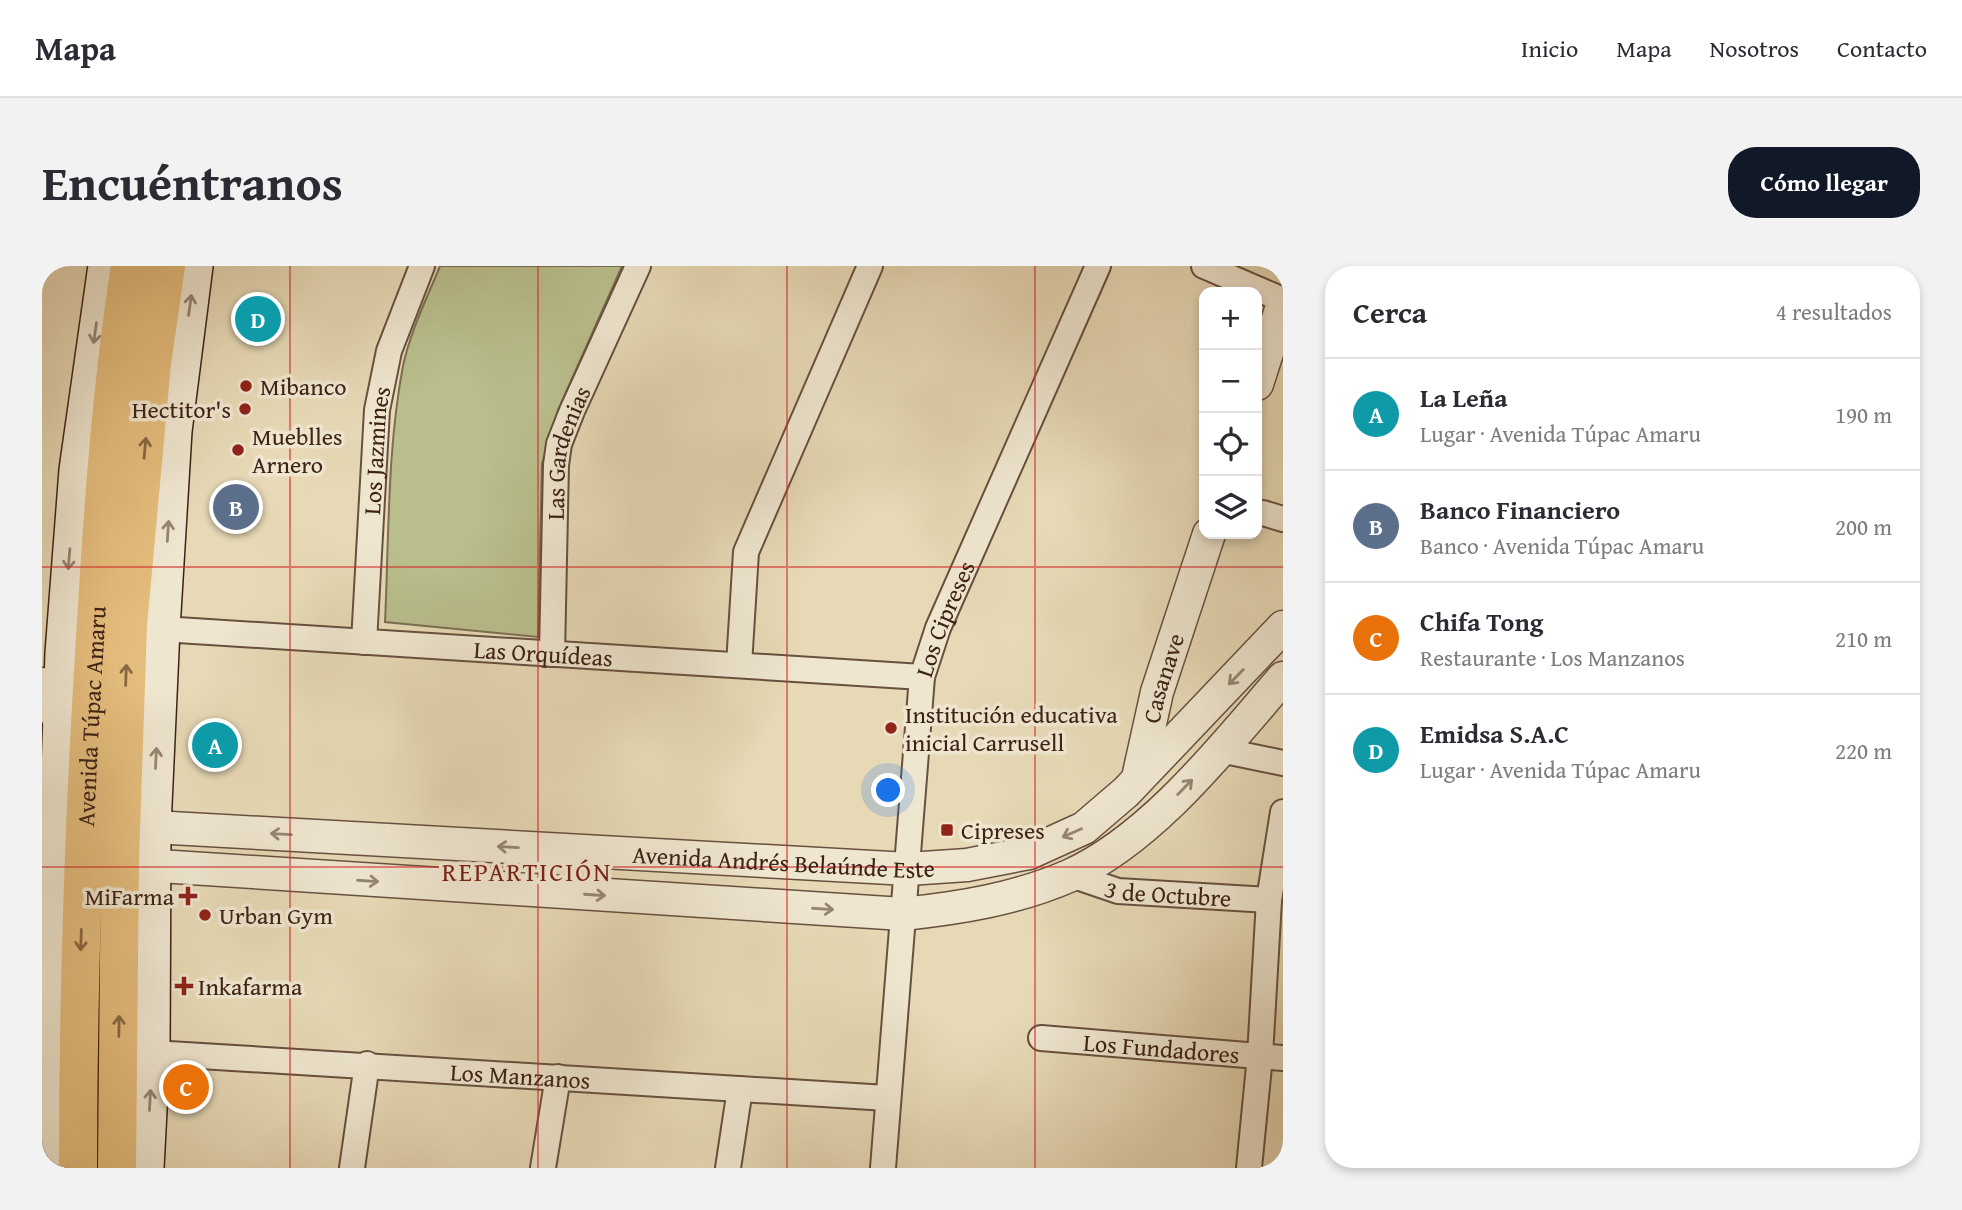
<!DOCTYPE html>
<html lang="es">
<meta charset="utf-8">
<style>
:root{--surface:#fff;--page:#f2f2f3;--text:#2b2b33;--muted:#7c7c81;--line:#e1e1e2;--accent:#111827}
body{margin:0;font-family:"Gentium Book Plus",serif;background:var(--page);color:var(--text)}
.controls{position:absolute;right:21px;top:21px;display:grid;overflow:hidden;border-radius:14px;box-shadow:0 4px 10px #0003}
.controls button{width:63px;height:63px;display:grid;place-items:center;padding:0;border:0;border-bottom:2px solid var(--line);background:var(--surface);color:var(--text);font:35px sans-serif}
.you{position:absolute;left:847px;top:525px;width:24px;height:24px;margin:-18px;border:5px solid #fff;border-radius:50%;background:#1a73e8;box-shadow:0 0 0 10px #1a73e833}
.badge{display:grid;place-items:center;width:46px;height:46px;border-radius:50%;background:var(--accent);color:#fff;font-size:23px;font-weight:700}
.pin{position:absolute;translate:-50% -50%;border:4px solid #fff;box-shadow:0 2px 7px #0006}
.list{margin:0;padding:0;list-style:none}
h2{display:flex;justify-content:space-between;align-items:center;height:91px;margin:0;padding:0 28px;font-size:30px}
h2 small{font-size:23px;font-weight:400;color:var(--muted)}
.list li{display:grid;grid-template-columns:46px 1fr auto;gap:21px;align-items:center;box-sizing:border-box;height:112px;padding:0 28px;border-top:2px solid var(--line)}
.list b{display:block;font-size:26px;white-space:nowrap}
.list p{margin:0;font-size:23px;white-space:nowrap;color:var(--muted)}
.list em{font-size:23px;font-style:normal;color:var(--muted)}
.icon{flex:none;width:38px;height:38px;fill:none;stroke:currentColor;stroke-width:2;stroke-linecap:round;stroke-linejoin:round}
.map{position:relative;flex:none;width:1241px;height:902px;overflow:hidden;border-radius:28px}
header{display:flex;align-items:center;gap:42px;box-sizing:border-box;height:98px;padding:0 35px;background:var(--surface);border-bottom:2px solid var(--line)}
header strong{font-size:33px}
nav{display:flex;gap:38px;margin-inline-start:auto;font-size:24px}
.intro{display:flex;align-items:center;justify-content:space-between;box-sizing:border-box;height:168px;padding:0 42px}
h1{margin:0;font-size:49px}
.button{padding:18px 32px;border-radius:28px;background:var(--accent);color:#fff;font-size:24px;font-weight:700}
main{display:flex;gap:42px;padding:0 42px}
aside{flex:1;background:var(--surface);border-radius:28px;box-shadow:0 4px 10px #0003}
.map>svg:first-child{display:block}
.green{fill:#b9be8c;stroke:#7b7052;stroke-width:2}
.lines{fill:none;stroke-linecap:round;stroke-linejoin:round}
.minor-casing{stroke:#68503f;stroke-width:28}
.tertiary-casing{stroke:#68503f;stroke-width:35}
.secondary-casing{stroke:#3d2217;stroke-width:38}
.trunk-casing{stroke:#3d2217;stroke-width:42}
.minor{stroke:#efe6d0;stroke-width:24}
.tertiary{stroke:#efe6d0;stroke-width:32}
.secondary{stroke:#efe6d0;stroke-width:35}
.trunk{stroke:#e4bc7b;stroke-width:38}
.oneway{stroke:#968474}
.oneway2{stroke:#886744}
.grid{fill:none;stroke:#d62828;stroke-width:2;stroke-opacity:0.55}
.poi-dot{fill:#8f2418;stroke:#efe6d0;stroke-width:2.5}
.labels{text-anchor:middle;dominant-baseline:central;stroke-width:7;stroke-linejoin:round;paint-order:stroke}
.poi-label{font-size:24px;fill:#3d2217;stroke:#efe6d0;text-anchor:start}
.street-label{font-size:24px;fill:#3d2217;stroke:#efe6d0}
.neighbourhood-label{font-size:26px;letter-spacing:2px;fill:#7a1f14;stroke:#efe6d0}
</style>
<header>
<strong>Mapa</strong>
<nav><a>Inicio</a><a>Mapa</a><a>Nosotros</a><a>Contacto</a></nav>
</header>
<div class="intro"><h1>Encuéntranos</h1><a class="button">Cómo llegar</a></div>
<main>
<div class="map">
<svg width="1241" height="902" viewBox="0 0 1241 902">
<rect width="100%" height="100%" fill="#e7d9b6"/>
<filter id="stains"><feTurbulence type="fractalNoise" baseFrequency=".00286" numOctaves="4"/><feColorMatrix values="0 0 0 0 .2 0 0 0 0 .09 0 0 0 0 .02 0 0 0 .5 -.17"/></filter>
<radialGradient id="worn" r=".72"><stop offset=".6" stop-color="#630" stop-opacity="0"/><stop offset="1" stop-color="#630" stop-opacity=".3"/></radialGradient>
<path class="green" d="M398,0h182l-64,144 -16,54 -4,173 -153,-15c4,-84 2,-172 18,-256 7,-34 24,-68 37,-100z"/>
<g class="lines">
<defs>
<g id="minor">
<path d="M1162,0l79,34"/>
<path d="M1221,247l20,6"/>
<path id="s1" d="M120,363l760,48"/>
<path id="s2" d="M322,376l13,-232 12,-59 33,-85"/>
<path id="s3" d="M510,388l4,-189 3,-21 13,-33 66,-145"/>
<path d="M697,399l7,-113 124,-286"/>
<path d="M1178,484l63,13"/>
<path id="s4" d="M1029,609l47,16 151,9"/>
<path id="s5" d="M999,772l242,20"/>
<path id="s6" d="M110,787l735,45"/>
<path d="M310,902l15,-104"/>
<path d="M501,902l15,-91"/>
<path d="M686,902l12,-79"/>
<path id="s7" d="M841,902l39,-491 16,-49 160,-362"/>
<path d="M1207,902l11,-112 9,-156 14,-88"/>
</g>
<g id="tertiary">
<path d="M1215,118l26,-81"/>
<path d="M0,418l21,44"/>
<path id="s8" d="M1096,512l19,-86 52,-158"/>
<path id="s9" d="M93,542l6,10 12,9 755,42 59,-4 62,-12 55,-25 42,-36 157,-165"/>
<path d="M86,598l775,50c57,-6 113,-15 166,-38 83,-37 155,-130 214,-198"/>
</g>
<path id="secondary" d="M4,902l17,-515 14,-183 29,-204
M104,902l6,-115 1,-226 9,-198 12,-198 21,-165"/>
<g id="trunk">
<path id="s10" d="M36,902c0,-166 5,-331 15,-497 8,-135 16,-271 37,-405"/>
<path d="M75,902l3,-309 8,-234 24,-262 14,-97"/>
</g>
</defs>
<use href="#minor" class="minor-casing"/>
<use href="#tertiary" class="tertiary-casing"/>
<use href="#secondary" class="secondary-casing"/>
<use href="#trunk" class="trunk-casing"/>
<use href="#minor" class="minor"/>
<use href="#tertiary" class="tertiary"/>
<use href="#secondary" class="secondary"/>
<use href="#trunk" class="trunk"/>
</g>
<defs><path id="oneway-shaft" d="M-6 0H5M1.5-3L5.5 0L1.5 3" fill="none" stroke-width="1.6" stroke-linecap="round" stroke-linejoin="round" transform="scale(1.75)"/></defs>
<g class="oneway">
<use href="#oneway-shaft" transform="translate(148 39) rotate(-82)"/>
<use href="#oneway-shaft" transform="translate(53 67) rotate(98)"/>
<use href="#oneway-shaft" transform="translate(126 265) rotate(-86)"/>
<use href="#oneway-shaft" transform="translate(27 293) rotate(95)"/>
<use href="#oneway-shaft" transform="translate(1194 411) rotate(134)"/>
<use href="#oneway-shaft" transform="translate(114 492) rotate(-87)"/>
<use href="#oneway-shaft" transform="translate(1143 521) rotate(-46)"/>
<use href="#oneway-shaft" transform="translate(1030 567) rotate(156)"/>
<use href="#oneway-shaft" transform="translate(239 568) rotate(-177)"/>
<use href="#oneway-shaft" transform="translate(466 581) rotate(-177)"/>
<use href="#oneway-shaft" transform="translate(326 615) rotate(4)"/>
<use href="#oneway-shaft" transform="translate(553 629) rotate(4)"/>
<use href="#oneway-shaft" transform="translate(781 643) rotate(4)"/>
<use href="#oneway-shaft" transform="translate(108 834) rotate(-87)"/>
</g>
<g class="oneway2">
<use href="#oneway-shaft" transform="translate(103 182) rotate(-85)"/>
<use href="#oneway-shaft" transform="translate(84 409) rotate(-88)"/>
<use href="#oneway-shaft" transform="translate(39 674) rotate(92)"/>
<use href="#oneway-shaft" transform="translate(77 760) rotate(-89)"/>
</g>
<path class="grid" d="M248,0v902M496,0v902M745,0v902M993,0v902M0,301h1241M0,601h1241"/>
<g class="poi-dot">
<circle cx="204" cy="120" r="7"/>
<circle cx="203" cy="143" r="7"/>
<circle cx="196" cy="184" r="7"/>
<circle cx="849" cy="462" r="7"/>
<rect x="898" y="557" width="14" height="14" rx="3.5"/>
<path d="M142.5 619.5h7v7h7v7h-7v7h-7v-7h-7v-7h7z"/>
<circle cx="163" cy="649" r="7"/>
<path d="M138.5 709.5h7v7h7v7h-7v7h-7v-7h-7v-7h7z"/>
</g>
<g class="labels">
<g class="poi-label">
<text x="218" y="120">Mibanco</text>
<text x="189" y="143" text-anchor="end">Hectitor's</text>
<text x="210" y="170">Mueblles<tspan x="210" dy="28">Arnero</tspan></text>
<text x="863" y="448">Institución educativa<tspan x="863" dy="28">inicial Carrusell</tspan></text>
<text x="919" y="564">Cipreses</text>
<text x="132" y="630" text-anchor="end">MiFarma</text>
<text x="177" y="649">Urban Gym</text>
<text x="156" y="720">Inkafarma</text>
</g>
<g class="street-label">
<text stroke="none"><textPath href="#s2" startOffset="192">Los Jazmines</textPath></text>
<text stroke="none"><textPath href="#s3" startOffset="203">Las Gardenias</textPath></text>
<text stroke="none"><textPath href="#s7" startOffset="555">Los Cipreses</textPath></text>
<text stroke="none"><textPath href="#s1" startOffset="382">Las Orquídeas</textPath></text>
<text stroke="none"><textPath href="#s8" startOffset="103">Casanave</textPath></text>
<text stroke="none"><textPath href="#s10" startOffset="452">Avenida Túpac Amaru</textPath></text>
<text stroke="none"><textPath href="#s9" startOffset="658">Avenida Andrés Belaúnde Este</textPath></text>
<text stroke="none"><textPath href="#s4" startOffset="100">3 de Octubre</textPath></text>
<text stroke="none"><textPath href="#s5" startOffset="121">Los Fundadores</textPath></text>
<text stroke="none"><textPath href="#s6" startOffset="369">Los Manzanos</textPath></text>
</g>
<g class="neighbourhood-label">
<text x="485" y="605">REPARTICIÓN</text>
</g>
</g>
<rect width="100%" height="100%" filter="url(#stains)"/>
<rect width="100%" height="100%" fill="url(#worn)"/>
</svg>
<div class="controls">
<button>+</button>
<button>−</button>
<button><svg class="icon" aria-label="locate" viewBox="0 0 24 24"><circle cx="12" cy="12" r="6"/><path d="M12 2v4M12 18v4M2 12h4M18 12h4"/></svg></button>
<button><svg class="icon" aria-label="layers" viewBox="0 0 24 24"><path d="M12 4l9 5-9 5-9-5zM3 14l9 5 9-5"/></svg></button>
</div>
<div class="you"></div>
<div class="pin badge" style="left:173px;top:479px;background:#0f9aa8">A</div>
<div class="pin badge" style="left:194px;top:241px;background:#5c6f8a">B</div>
<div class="pin badge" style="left:144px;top:821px;background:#e8710a">C</div>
<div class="pin badge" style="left:216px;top:53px;background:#0f9aa8">D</div>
</div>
<aside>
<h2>Cerca<small>4 resultados</small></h2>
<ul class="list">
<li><span class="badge" style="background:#0f9aa8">A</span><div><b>La Leña</b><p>Lugar · Avenida Túpac Amaru</p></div><em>190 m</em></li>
<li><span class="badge" style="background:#5c6f8a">B</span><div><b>Banco Financiero</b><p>Banco · Avenida Túpac Amaru</p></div><em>200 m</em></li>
<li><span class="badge" style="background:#e8710a">C</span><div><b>Chifa Tong</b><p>Restaurante · Los Manzanos</p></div><em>210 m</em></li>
<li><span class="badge" style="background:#0f9aa8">D</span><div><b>Emidsa S.A.C</b><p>Lugar · Avenida Túpac Amaru</p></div><em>220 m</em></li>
</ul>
</aside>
</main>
